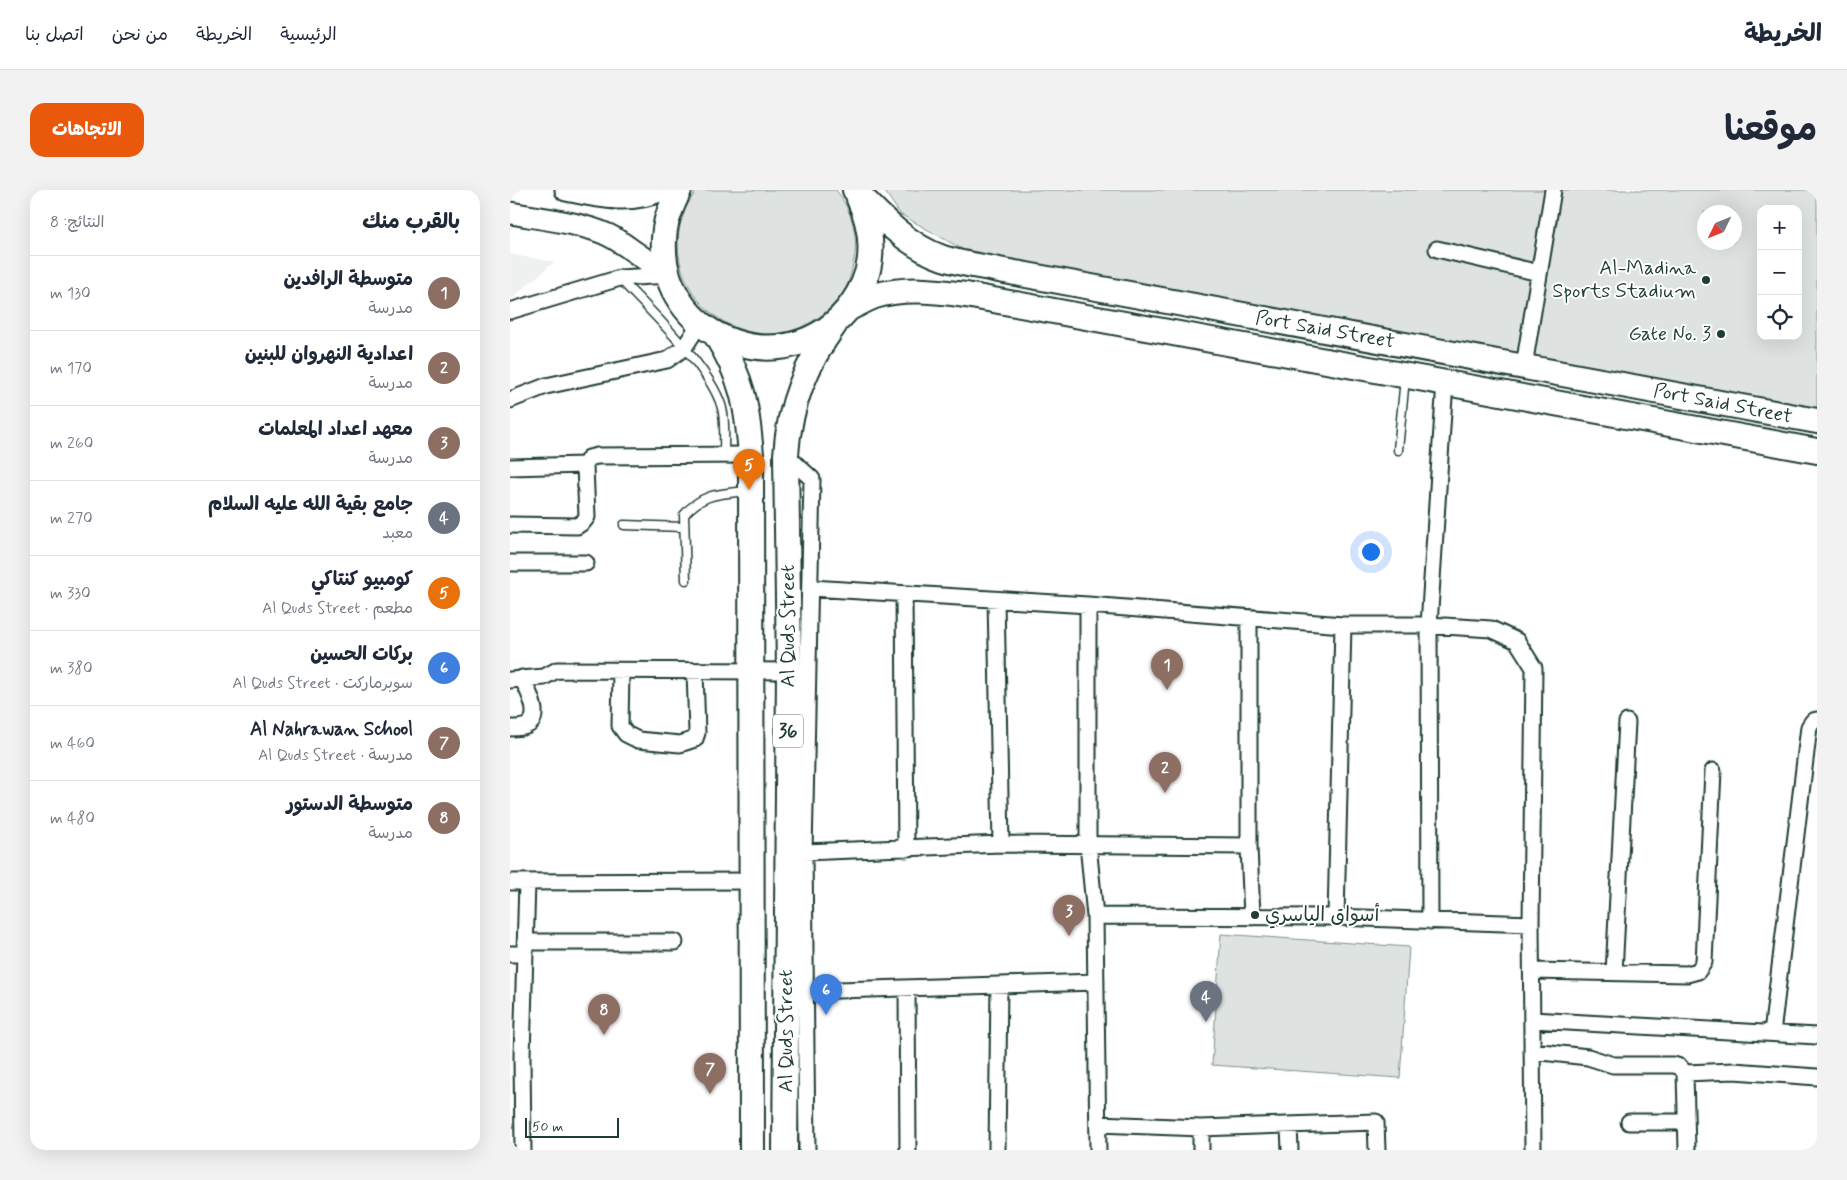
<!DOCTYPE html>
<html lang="ar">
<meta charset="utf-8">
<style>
:root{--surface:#fff;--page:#f2f2f3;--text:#1f2937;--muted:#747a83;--line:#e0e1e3;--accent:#ea580c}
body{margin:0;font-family:Mynerve,"Playpen Sans Arabic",sans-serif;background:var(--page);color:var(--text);direction:rtl}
.controls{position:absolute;right:15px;top:15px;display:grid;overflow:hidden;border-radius:10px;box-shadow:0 5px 20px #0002}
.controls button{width:45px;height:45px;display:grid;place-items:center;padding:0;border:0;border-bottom:1px solid var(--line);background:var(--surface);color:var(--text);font:25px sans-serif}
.compass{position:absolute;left:1187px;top:15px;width:45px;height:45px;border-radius:50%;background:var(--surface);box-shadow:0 5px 20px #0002;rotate:227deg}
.scale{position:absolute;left:15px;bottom:12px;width:94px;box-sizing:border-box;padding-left:5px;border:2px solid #1f3d34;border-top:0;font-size:14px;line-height:18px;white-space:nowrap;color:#1f3d34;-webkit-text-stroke:4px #fff;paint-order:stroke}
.you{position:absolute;left:860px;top:361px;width:18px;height:18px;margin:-12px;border:4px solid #fff;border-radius:50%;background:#1a73e8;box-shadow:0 0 0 8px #1a73e833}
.badge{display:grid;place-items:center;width:32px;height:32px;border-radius:50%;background:var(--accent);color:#fff;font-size:16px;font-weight:700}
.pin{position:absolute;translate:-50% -41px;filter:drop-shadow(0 1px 2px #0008)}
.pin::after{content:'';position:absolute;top:26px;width:18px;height:15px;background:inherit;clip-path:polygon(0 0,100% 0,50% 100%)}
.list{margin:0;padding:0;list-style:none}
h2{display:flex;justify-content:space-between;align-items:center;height:65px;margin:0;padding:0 20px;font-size:21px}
h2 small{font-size:16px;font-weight:400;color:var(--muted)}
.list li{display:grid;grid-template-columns:32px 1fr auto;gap:15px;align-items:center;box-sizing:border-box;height:75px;padding:0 20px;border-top:1px solid var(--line)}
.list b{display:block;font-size:19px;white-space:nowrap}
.list p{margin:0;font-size:16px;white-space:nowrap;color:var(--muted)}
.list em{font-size:16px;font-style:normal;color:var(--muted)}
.icon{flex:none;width:28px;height:28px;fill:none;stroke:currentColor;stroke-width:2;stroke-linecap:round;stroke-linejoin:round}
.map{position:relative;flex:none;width:1307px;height:960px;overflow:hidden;direction:ltr;border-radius:15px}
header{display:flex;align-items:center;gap:30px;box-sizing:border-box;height:70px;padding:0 25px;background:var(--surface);border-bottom:1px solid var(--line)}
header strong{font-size:24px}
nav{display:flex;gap:28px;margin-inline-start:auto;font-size:18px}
.intro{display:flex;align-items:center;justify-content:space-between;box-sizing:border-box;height:120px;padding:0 30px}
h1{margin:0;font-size:35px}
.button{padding:12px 22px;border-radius:15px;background:var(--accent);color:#fff;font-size:18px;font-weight:700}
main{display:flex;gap:30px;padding:0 30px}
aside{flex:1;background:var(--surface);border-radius:15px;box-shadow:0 5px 20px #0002}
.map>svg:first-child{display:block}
.built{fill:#eef1f0}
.green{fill:#dee3e2;stroke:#7e908b;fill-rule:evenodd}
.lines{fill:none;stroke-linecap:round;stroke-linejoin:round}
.lane-casing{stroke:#1f3d34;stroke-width:11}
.street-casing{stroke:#1f3d34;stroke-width:19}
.secondary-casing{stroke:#1f3d34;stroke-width:25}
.primary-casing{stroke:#1f3d34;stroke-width:28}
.lane{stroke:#fff;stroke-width:8}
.street{stroke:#fff;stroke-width:15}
.secondary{stroke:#fff;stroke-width:21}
.primary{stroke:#fff;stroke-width:24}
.poi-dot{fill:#1f3d34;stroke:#fff;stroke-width:2}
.labels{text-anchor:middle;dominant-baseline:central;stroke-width:4;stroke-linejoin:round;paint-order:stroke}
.shield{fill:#fff;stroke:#627771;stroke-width:1}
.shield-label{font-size:19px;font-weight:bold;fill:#1f3d34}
.poi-label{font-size:20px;fill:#1f3d34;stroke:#fff;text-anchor:end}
.street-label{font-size:20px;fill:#1f3d34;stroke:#fff}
</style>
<header>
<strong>الخريطة</strong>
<nav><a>الرئيسية</a><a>الخريطة</a><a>من نحن</a><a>اتصل بنا</a></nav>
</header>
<div class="intro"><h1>موقعنا</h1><a class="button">الاتجاهات</a></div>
<main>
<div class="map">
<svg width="1307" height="960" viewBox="0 0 1307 960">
<rect width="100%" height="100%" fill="#fff"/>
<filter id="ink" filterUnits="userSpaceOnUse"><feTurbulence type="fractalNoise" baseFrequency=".02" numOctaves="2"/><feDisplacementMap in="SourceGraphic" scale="10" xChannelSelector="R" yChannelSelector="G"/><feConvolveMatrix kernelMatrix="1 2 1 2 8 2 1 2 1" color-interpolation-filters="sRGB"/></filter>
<g filter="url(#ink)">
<path class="built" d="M0,64l44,8 -44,38z"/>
<path class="green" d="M187,0h139c16,20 24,49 17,74 -1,6 -3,13 -5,19 -5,13 -17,25 -29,34 -68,49 -158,-16 -138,-96 2,-9 8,-19 13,-27z
M374,0h933v231l-818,-151 -99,-56zM1251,19h37v127h-37zM1194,22h30v30h-30z
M711,744l188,13 -9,131 -188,-13z"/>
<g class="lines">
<defs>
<path id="lane" d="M110,89c28,30 97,94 103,134 2,13 1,28 1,42
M888,260l7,-72
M114,335l60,2
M176,390l-2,-65c19,-23 38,-21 65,-24"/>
<path id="street" d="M927,59l102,24
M0,121l110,-33 48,-3
M1014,176l29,-176
M0,210l36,-14 121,-26 17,-12 16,-25
M276,265l26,24 -8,373 3,298
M0,277l75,-2
M0,335l67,1 6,-4 4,-5 -2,-52 4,-7 8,-2 154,-1
M0,373h76
M301,398l277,17 255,20h86l62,4 26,12 17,27 -3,256 2,226
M394,404l2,255
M486,410l5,244
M578,415v239l7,72 3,234
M739,428v228l3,71
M111,481l-1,55 6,8 12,6 42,4 15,-5 2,-6 -2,-62
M0,490l34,-3 13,-7 232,1
M0,538c5,0 12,0 16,-2 18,-8 1,-37 -4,-48
M294,662l197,-8 248,2
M0,692l242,-1
M585,726l241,1 195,7
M826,727l7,-292
M920,731l-1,-296 16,-243
M15,752h150
M0,764h15
M1022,781l155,3 11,-3 6,-9 9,-191
M1104,783l13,-251
M397,798l1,162
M296,801l290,-9
M1022,830l285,16
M1262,843l37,-306 4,-6 4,-1
M1022,861l56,6 25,8h61l6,2 5,6 2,77
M1175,883l49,-2 83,6
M1119,932h57
M588,934l103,4 175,-6 1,28
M779,936l1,24
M13,960l-1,-94 5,-174
M487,960l2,-165
M691,960v-22"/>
<path id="secondary" d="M56,0c34,7 64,14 96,0
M0,23c28,5 74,10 98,22 21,10 36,28 59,35"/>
<path id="primary" d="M169,0c-6,13 -12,25 -14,39 -16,114 135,165 193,65 18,-30 15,-65 1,-95
M345,0c25,27 53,56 88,68 18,6 38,8 56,12l818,151
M340,118c8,-4 17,-9 25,-12 29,-9 61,-5 91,-1l851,156
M206,145c27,44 31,70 35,120l1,695
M275,960l4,-479 -3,-216c3,-50 20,-91 49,-131"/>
</defs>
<use href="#lane" class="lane-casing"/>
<use href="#street" class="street-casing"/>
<use href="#secondary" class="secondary-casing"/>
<use href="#primary" class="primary-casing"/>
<use href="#lane" class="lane"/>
<use href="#street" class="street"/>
<use href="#secondary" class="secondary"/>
<use href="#primary" class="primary"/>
</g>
</g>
<g class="poi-dot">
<circle cx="1196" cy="90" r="5"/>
<circle cx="1211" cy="144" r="5"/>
<circle cx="745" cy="725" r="5"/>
</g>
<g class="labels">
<rect class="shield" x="263" y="524.5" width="30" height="33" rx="4"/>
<g class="shield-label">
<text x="278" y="541">36</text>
</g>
<g class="poi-label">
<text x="1186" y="78">Al-Madina<tspan x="1186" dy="23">Sports Stadium</tspan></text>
<text x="1201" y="144">Gate No. 3</text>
<text x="755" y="725" text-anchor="start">أسواق الياسري</text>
</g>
<g class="street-label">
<text transform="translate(815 140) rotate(10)">Port Said Street</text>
<text transform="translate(1213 214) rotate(11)">Port Said Street</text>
<text transform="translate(278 436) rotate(-90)">Al Quds Street</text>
<text transform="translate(276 841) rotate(-90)">Al Quds Street</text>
</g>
</g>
</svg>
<div class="controls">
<button>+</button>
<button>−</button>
<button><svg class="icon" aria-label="locate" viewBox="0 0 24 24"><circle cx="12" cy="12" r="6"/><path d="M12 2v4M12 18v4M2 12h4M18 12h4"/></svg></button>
</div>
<svg class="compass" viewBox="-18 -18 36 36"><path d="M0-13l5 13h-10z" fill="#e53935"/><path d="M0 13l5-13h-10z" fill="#747a83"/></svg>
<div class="scale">50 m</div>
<div class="you"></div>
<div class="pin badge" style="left:657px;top:500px;background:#8d6e63">1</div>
<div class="pin badge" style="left:655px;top:603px;background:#8d6e63">2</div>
<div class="pin badge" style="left:559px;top:746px;background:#8d6e63">3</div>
<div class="pin badge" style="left:696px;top:832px;background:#6b7280">4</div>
<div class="pin badge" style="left:239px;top:300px;background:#e8710a">5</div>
<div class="pin badge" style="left:316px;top:825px;background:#3f7fe0">6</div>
<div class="pin badge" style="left:200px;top:904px;background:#8d6e63">7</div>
<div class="pin badge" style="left:94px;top:845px;background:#8d6e63">8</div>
</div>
<aside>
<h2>بالقرب منك<small>النتائج: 8</small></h2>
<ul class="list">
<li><span class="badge" style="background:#8d6e63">1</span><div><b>متوسطة الرافدين</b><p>مدرسة</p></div><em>130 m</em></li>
<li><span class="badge" style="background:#8d6e63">2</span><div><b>اعدادية النهروان للبنين</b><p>مدرسة</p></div><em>170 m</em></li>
<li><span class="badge" style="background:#8d6e63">3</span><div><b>معهد اعداد المعلمات</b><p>مدرسة</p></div><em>260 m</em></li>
<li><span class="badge" style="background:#6b7280">4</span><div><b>جامع بقية الله عليه السلام</b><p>معبد</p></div><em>270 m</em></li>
<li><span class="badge" style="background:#e8710a">5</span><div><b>كومبيو كنتاكي</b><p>مطعم · Al Quds Street</p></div><em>330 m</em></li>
<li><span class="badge" style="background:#3f7fe0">6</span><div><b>بركات الحسين</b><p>سوبرماركت · Al Quds Street</p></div><em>380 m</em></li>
<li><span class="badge" style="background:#8d6e63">7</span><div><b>Al Nahrawan School</b><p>مدرسة · Al Quds Street</p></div><em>460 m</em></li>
<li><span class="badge" style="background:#8d6e63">8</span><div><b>متوسطة الدستور</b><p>مدرسة</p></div><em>480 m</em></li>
</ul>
</aside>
</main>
